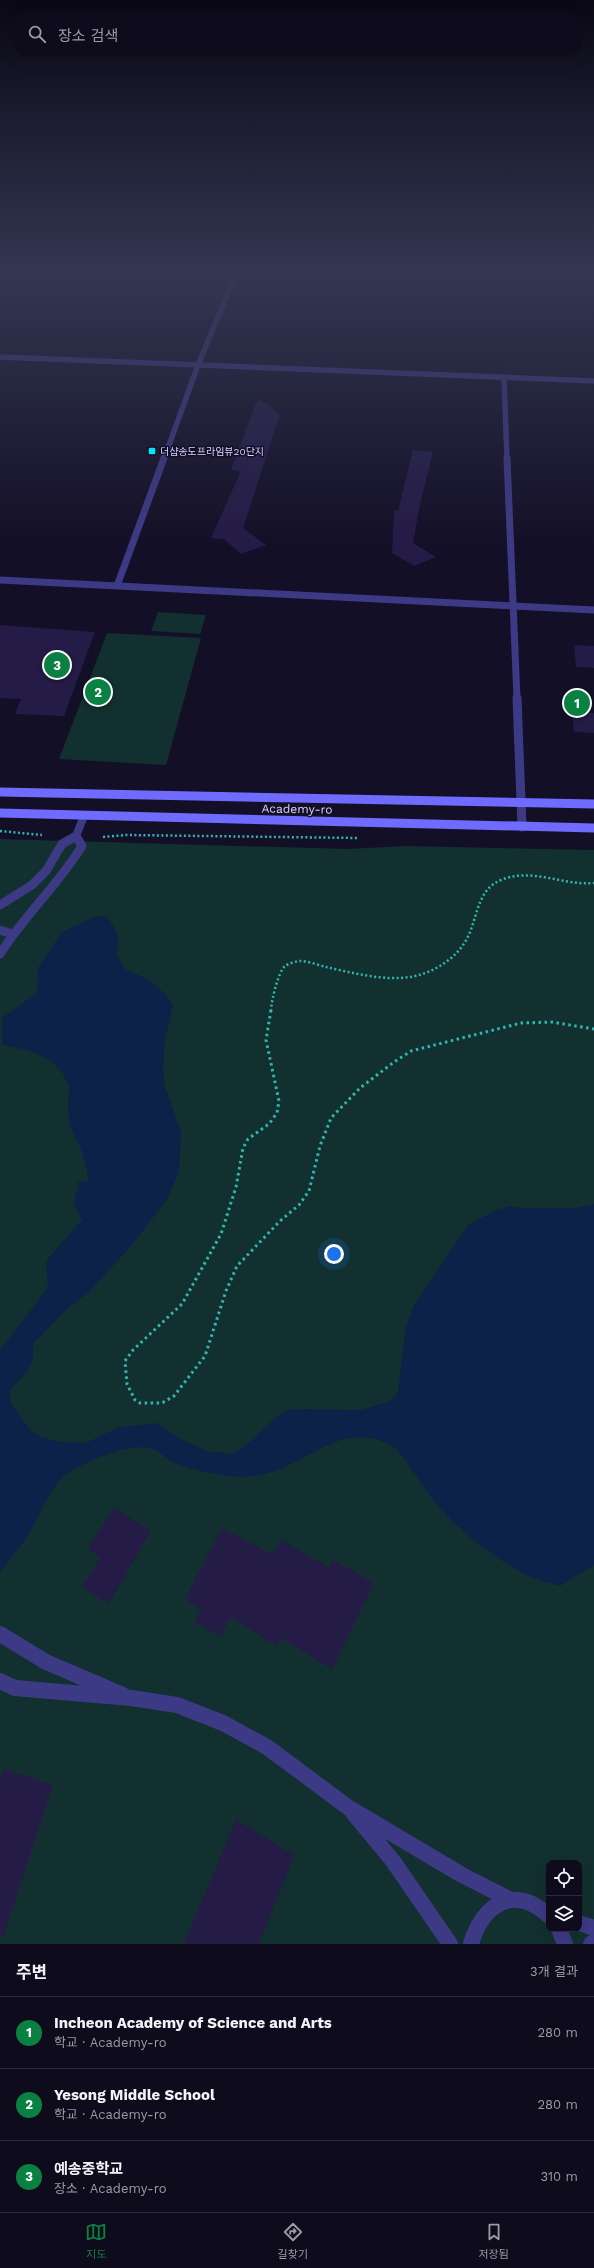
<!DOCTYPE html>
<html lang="ko">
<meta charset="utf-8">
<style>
:root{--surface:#0e0b1c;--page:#1c1929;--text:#f1f3f6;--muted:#9b9ba3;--line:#2e2b3b;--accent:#0b8043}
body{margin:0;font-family:"Work Sans","Noto Sans KR",sans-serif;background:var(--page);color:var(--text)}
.controls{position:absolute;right:12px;bottom:12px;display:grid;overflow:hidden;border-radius:8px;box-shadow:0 4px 16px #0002}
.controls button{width:36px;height:36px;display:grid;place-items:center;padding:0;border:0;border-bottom:1px solid var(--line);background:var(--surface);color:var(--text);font:20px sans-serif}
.you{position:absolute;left:334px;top:1254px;width:14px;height:14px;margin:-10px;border:3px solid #fff;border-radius:50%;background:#1a73e8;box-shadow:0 0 0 6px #1a73e833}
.badge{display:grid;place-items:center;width:26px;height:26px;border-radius:50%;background:var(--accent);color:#fff;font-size:13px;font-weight:700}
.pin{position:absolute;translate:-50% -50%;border:2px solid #fff;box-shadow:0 1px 4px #0006}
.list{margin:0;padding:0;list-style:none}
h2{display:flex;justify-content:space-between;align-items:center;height:52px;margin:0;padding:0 16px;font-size:17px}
h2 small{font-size:13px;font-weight:400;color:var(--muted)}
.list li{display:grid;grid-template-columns:26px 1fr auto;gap:12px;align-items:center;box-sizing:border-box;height:72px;padding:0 16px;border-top:1px solid var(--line)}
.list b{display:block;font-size:15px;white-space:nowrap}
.list p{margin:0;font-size:13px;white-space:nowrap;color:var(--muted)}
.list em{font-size:13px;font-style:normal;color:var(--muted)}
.icon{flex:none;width:22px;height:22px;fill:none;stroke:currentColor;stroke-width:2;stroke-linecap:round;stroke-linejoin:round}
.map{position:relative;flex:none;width:594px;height:1944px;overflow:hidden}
.search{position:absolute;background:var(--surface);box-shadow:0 4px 16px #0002;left:12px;right:12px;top:12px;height:44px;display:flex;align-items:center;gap:10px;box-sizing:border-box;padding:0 14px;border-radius:16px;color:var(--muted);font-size:15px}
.sheet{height:268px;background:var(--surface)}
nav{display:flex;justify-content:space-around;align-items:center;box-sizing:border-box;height:56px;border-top:1px solid var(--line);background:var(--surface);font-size:11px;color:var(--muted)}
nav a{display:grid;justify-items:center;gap:2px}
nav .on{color:var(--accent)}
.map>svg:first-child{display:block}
.green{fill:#12302f;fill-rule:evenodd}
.water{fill:#0c2248}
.building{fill:#241b47}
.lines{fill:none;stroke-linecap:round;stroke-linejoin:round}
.path-far1{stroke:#2fb8b0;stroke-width:2.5;stroke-dasharray:2 2.5;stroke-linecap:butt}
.path{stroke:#2fb8b0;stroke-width:3;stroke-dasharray:2.5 3.5;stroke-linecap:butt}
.service{stroke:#3d3a85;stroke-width:8}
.minor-far3{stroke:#3d3a85;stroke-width:5.5}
.minor-far2{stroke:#3d3a85;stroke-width:7}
.minor-far1{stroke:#3d3a85;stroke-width:9}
.minor{stroke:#3d3a85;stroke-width:16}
.secondary{stroke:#6f6bff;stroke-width:9}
.poi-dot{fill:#00e5ff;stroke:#130f26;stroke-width:1.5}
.labels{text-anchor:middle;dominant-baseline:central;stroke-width:3;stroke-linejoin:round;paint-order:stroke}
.far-poi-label{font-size:10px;fill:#d9d4ff;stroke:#130f26;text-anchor:start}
.street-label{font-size:12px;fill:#d9d4ff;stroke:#130f26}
</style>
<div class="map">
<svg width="594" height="1944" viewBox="0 0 594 1944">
<rect width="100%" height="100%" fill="#130f26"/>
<path class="green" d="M158,612l48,3 -6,19 -49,-3z
M107,633l94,5 -35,127 -107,-6z
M0,839l347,10 59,-3 188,4v1094h-594zM549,1863h30v66h-30z"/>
<path class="water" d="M105,916c13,12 15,23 11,39l9,14 24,11 17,15 7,10 -8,35 -2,27 1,16 17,50 -2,38 -12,28 -36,47 -43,47 -21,16 -34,35c3,23 -10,32 -24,47l2,13 20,27 10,6 19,5 26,1 31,-15 39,-5 28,18 24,10 23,3 13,-7 36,-33 13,-5 67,1 28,-8 10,-10 8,-66 8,-21 54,-80 28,-15 15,-4 10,2h55l18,-4v361l-34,21c-9,-3 -21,-5 -29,-9 -38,-19 -74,-47 -100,-80 -9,-11 -30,-47 -40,-52 -53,-27 -86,24 -136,31 -25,3 -55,-4 -78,-12 -9,-4 -16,-12 -24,-15 -22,-8 -66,12 -85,24 -16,9 -30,48 -41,64 -9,12 -18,24 -27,36v-223l48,-62 -2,-27 36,-41 -8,-18 5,-21h10l-7,-30 -11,-22 -3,-18 1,-25 -7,-14 -12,-12 -22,-10 -26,-5v-27l35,-25 1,-25 24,-36 32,-15z"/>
<path class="building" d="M258,398l22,16 -37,114 23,17 -25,9 -17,-15 -13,-1 30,-67 -10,-1z
M413,450l20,2 -13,52 -7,39 23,14 -22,9 -22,-13 2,-43 4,1z
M0,625l95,7 -31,84 -49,-2 6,-15 -21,-1z
M574,645l20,1v22l-18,-1z
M572,712l22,1v20l-20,-1z
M114,1508l37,23 -43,73 -26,-17 19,-30 -13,-9z
M222,1528l51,27 8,-15 48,28 4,-8 41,23 -42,86 -51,-31 -4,8 -47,-29 -9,19 -26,-14 6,-13 -16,-9z
M4,1769l49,16 -50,152h-3v-155z
M236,1820l58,35 -35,89h-75z"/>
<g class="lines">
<path class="path-far1" d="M0,831l42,4
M103,837l23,-2 232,3
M271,1011c0,-9 7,-39 14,-45 3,-2 11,-5 15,-5 8,0 18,4 26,6 27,6 57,14 84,10 25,-4 51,-21 60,-45 8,-20 9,-43 31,-52 31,-13 62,6 93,3"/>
<path class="path" d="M271,1010l-5,30 13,61 -2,12 -8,11 -21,15 -5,9 -7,39 -15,47 -39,70 -49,46 -8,11 2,23 8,16 5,3h22l12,-7 31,-40 21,-65 11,-25 43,-45 19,-16 10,-14 11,-45 11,-28 29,-30 34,-26 17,-11 110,-28 31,-1 42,7"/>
<path class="service" d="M76,836l8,-20"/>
<path class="minor-far3" d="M0,357l594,24
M504,377l3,82
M164,459l34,-94 38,-91"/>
<path class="minor-far2" d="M507,458l10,241
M0,580l594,30
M117,586l47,-128"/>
<path class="minor-far1" d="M517,698l5,129
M0,905l32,-20 14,-14 16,-27 14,-8 6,10c-24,39 -58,70 -82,108
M0,930l12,4"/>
<path class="minor" d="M0,1634l46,28 77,33
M0,1681l15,7 116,10 46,7 46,18 44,24 82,61 113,67 47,24
M354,1814l39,47 57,83
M579,1923l15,5
M559,1929l6,15
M471,1944c12,-41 44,-60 78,-28
M591,1944l3,-2"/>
<path class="secondary" d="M0,792l594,12
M0,813l594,15"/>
</g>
<linearGradient id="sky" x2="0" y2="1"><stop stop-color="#0a0815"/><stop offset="0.5" stop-color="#333752"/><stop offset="1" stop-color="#333752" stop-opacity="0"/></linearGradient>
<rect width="594" height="546" fill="url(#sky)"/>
<rect class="poi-dot" x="148" y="447" width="8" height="8" rx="2"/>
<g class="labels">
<g class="far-poi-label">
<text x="160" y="451">더샵송도프라임뷰20단지</text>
</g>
<g class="street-label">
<text transform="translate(297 809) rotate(1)">Academy-ro</text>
</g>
</g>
</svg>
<div class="controls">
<button><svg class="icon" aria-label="locate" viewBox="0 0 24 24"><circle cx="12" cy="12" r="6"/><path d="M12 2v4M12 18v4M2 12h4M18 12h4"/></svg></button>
<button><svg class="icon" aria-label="layers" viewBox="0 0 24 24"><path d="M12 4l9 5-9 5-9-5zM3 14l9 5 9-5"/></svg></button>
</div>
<div class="you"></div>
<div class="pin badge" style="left:577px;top:703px">1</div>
<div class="pin badge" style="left:98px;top:692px">2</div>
<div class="pin badge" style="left:57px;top:665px">3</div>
<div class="search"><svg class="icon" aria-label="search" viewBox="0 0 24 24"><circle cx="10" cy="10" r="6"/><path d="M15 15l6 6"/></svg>장소 검색</div>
</div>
<section class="sheet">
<h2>주변<small>3개 결과</small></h2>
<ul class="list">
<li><span class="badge">1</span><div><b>Incheon Academy of Science and Arts</b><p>학교 · Academy-ro</p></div><em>280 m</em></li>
<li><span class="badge">2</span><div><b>Yesong Middle School</b><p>학교 · Academy-ro</p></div><em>280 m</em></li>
<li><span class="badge">3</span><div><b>예송중학교</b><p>장소 · Academy-ro</p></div><em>310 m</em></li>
</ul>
</section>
<nav>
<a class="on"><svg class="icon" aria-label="map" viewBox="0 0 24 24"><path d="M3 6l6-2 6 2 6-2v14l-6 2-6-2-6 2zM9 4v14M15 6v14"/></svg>지도</a>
<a><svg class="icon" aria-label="directions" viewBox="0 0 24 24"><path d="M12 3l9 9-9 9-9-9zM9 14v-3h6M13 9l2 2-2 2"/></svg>길찾기</a>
<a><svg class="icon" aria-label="saved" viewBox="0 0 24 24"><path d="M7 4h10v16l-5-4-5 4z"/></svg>저장됨</a>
</nav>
